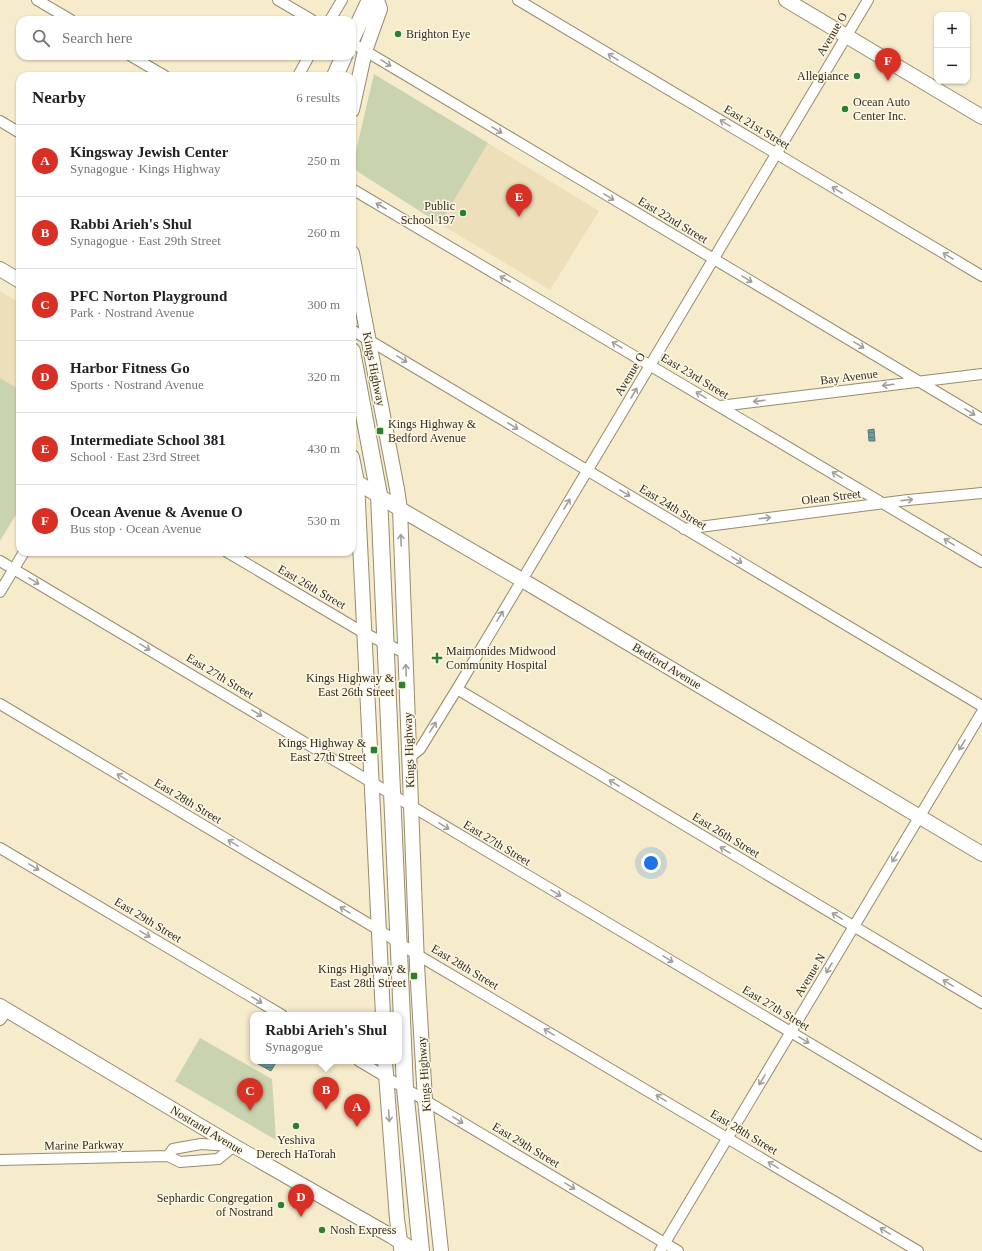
<!DOCTYPE html>
<meta charset="utf-8">
<style>
:root{--surface:#fff;--page:#f2f2f2;--text:#202124;--muted:#757577;--line:#e0e0e0;--accent:#d93025}
body{margin:0;font-family:Georgia,serif;background:var(--page);color:var(--text)}
.controls{position:absolute;right:12px;top:12px;display:grid;overflow:hidden;border-radius:8px;box-shadow:0 1px 3px #0004}
.controls button{width:36px;height:36px;display:grid;place-items:center;padding:0;border:0;border-bottom:1px solid var(--line);background:var(--surface);color:var(--text);font:20px sans-serif}
.you{position:absolute;left:651px;top:863px;width:14px;height:14px;margin:-10px;border:3px solid #fff;border-radius:50%;background:#1a73e8;box-shadow:0 0 0 6px #1a73e833}
.badge{display:grid;place-items:center;width:26px;height:26px;border-radius:50%;background:var(--accent);color:#fff;font-size:13px;font-weight:700}
.pin{position:absolute;translate:-50% -33px;filter:drop-shadow(0 1px 2px #0008)}
.pin::after{content:'';position:absolute;top:21px;width:14px;height:12px;background:inherit;clip-path:polygon(0 0,100% 0,50% 100%)}
.popup{position:absolute;left:250px;top:1012px;width:152px;height:52px;box-sizing:border-box;display:grid;place-content:center;border-radius:8px;background:var(--surface);filter:drop-shadow(0 1px 3px #0005);font-size:13px;white-space:nowrap;color:var(--muted)}
.popup b{font-size:15px;color:var(--text)}
.popup::after{content:'';position:absolute;left:50%;top:100%;margin-left:-8px;border:8px solid transparent;border-top-color:var(--surface)}
.list{margin:0;padding:0;list-style:none}
h2{display:flex;justify-content:space-between;align-items:center;height:52px;margin:0;padding:0 16px;font-size:17px}
h2 small{font-size:13px;font-weight:400;color:var(--muted)}
.list li{display:grid;grid-template-columns:26px 1fr auto;gap:12px;align-items:center;box-sizing:border-box;height:72px;padding:0 16px;border-top:1px solid var(--line)}
.list b{display:block;font-size:15px;white-space:nowrap}
.list p{margin:0;font-size:13px;white-space:nowrap;color:var(--muted)}
.list em{font-size:13px;font-style:normal;color:var(--muted)}
.icon{flex:none;width:22px;height:22px;fill:none;stroke:currentColor;stroke-width:2;stroke-linecap:round;stroke-linejoin:round}
.map{position:relative;flex:none;width:982px;height:1251px;overflow:hidden}
.search{position:absolute;background:var(--surface);box-shadow:0 1px 3px #0004;left:16px;top:16px;width:340px;height:44px;display:flex;align-items:center;gap:10px;box-sizing:border-box;padding:0 14px;border-radius:12px;color:var(--muted);font-size:15px}
.panel{position:absolute;background:var(--surface);box-shadow:0 1px 3px #0004;left:16px;top:72px;width:340px;height:484px;border-radius:12px}
.map>svg:first-child{display:block}
.built{fill:#eddfb9}
.park{fill:#c9d3af}
.water{fill:url(#water-rules);stroke:#597a78}
.lines{fill:none;stroke-linecap:round;stroke-linejoin:round}
.street-casing{stroke:#968c6e;stroke-width:12}
.secondary-casing{stroke:#968c6e;stroke-width:16}
.primary-casing{stroke:#968c6e;stroke-width:18}
.street{stroke:#fff;stroke-width:10}
.secondary{stroke:#fff;stroke-width:14}
.primary{stroke:#fff;stroke-width:16}
.oneway{stroke:#a19f9a}
.poi-dot{fill:#2b812f;stroke:#fff8e5;stroke-width:1.5}
.labels{text-anchor:middle;dominant-baseline:central;stroke-width:3;stroke-linejoin:round;paint-order:stroke}
.poi-label{font-size:12px;fill:#2e2a1e;stroke:#fff8e5;text-anchor:end}
.street-label{font-size:12px;fill:#2e2a1e;stroke:#fff8e5}
</style>
<div class="map">
<svg width="982" height="1251" viewBox="0 0 982 1251">
<defs>
<pattern id="water-rules" width="6" height="5" patternUnits="userSpaceOnUse"><rect width="6" height="5" fill="#6b9d9f"/><path d="M0 2.5h6" fill="none" stroke="#588081"/></pattern>
</defs>
<rect width="100%" height="100%" fill="#f6ebcb"/>
<path class="built" d="M488,143l111,68 -49,79 -110,-66z
M0,291l20,12v205l-20,34z"/>
<path class="park" d="M374,74l114,69 -48,81 -88,-56z
M0,378l20,12v118l-20,32z
M200,1038l72,41 4,61 -101,-59z"/>
<path class="water" d="M874,429l1,12h-6l-1,-11z
M260,1061h17l-6,10 -13,-7z"/>
<g class="lines">
<defs>
<path id="street" d="M37,0l34,20
M278,0l34,20
M518,0l464,276
M330,20l12,-20
M352,43l630,376
M131,56l34,20
M298,76l11,-20
M0,121l20,12
M352,189l630,373
M352,330l630,376
M720,406l262,-32
M684,529l224,-29 74,-7
M227,552l137,81 41,20
M0,561l982,585
M0,592l24,-40
M457,689l525,314
M0,704l379,226 37,24 502,297
M409,758l11,-9 37,-60 411,-689
M0,848l282,167
M0,1020l7,-9
M359,1061l319,190
M168,1156l5,-7 28,-5 30,2
M0,1160l168,-4 12,6 38,-3 16,-13
M660,1251l322,-539"/>
<path id="secondary" d="M786,0l196,117
M352,110l13,-59 15,-42 -3,-9
M352,253l45,236 3,20 17,456 8,135 16,151
M0,269l20,12
M352,457l5,25 26,533
M352,479l48,30 134,78 448,267
M0,1006l234,140 157,90 24,15
M385,1061l12,158 4,29"/>
<path id="primary" d="M352,38l18,-38
M335,76l9,-20
M352,351l27,144 26,593 16,163"/>
</defs>
<use href="#street" class="street-casing"/>
<use href="#secondary" class="secondary-casing"/>
<use href="#primary" class="primary-casing"/>
<use href="#street" class="street"/>
<use href="#secondary" class="secondary"/>
<use href="#primary" class="primary"/>
</g>
<defs><path id="oneway-shaft" d="M-6 0H5M1.5-3L5.5 0L1.5 3" fill="none" stroke-width="1.6" stroke-linecap="round" stroke-linejoin="round"/></defs>
<g class="oneway">
<use href="#oneway-shaft" transform="translate(613 57) rotate(-149)"/>
<use href="#oneway-shaft" transform="translate(386 63) rotate(31)"/>
<use href="#oneway-shaft" transform="translate(725 123) rotate(-149)"/>
<use href="#oneway-shaft" transform="translate(497 130) rotate(31)"/>
<use href="#oneway-shaft" transform="translate(837 190) rotate(-149)"/>
<use href="#oneway-shaft" transform="translate(609 197) rotate(31)"/>
<use href="#oneway-shaft" transform="translate(381 206) rotate(-150)"/>
<use href="#oneway-shaft" transform="translate(948 256) rotate(-149)"/>
<use href="#oneway-shaft" transform="translate(505 279) rotate(-150)"/>
<use href="#oneway-shaft" transform="translate(747 279) rotate(31)"/>
<use href="#oneway-shaft" transform="translate(617 345) rotate(-149)"/>
<use href="#oneway-shaft" transform="translate(859 345) rotate(31)"/>
<use href="#oneway-shaft" transform="translate(402 359) rotate(31)"/>
<use href="#oneway-shaft" transform="translate(888 385) rotate(173)"/>
<use href="#oneway-shaft" transform="translate(634 393) rotate(-59)"/>
<use href="#oneway-shaft" transform="translate(701 395) rotate(-149)"/>
<use href="#oneway-shaft" transform="translate(759 401) rotate(173)"/>
<use href="#oneway-shaft" transform="translate(970 412) rotate(31)"/>
<use href="#oneway-shaft" transform="translate(513 426) rotate(31)"/>
<use href="#oneway-shaft" transform="translate(837 475) rotate(-149)"/>
<use href="#oneway-shaft" transform="translate(625 493) rotate(31)"/>
<use href="#oneway-shaft" transform="translate(907 500) rotate(-6)"/>
<use href="#oneway-shaft" transform="translate(567 504) rotate(-59)"/>
<use href="#oneway-shaft" transform="translate(765 518) rotate(-7)"/>
<use href="#oneway-shaft" transform="translate(401 540) rotate(-92)"/>
<use href="#oneway-shaft" transform="translate(949 542) rotate(-149)"/>
<use href="#oneway-shaft" transform="translate(737 560) rotate(31)"/>
<use href="#oneway-shaft" transform="translate(34 581) rotate(31)"/>
<use href="#oneway-shaft" transform="translate(500 616) rotate(-59)"/>
<use href="#oneway-shaft" transform="translate(145 647) rotate(31)"/>
<use href="#oneway-shaft" transform="translate(406 670) rotate(-92)"/>
<use href="#oneway-shaft" transform="translate(257 713) rotate(31)"/>
<use href="#oneway-shaft" transform="translate(433 727) rotate(-58)"/>
<use href="#oneway-shaft" transform="translate(962 745) rotate(121)"/>
<use href="#oneway-shaft" transform="translate(122 777) rotate(-149)"/>
<use href="#oneway-shaft" transform="translate(614 783) rotate(-149)"/>
<use href="#oneway-shaft" transform="translate(444 826) rotate(31)"/>
<use href="#oneway-shaft" transform="translate(233 843) rotate(-149)"/>
<use href="#oneway-shaft" transform="translate(725 850) rotate(-149)"/>
<use href="#oneway-shaft" transform="translate(895 857) rotate(121)"/>
<use href="#oneway-shaft" transform="translate(34 867) rotate(31)"/>
<use href="#oneway-shaft" transform="translate(556 893) rotate(31)"/>
<use href="#oneway-shaft" transform="translate(345 910) rotate(-149)"/>
<use href="#oneway-shaft" transform="translate(837 916) rotate(-149)"/>
<use href="#oneway-shaft" transform="translate(145 934) rotate(31)"/>
<use href="#oneway-shaft" transform="translate(668 959) rotate(31)"/>
<use href="#oneway-shaft" transform="translate(829 968) rotate(121)"/>
<use href="#oneway-shaft" transform="translate(948 983) rotate(-149)"/>
<use href="#oneway-shaft" transform="translate(257 1000) rotate(31)"/>
<use href="#oneway-shaft" transform="translate(549 1032) rotate(-149)"/>
<use href="#oneway-shaft" transform="translate(804 1040) rotate(31)"/>
<use href="#oneway-shaft" transform="translate(762 1080) rotate(121)"/>
<use href="#oneway-shaft" transform="translate(661 1098) rotate(-149)"/>
<use href="#oneway-shaft" transform="translate(389 1116) rotate(86)"/>
<use href="#oneway-shaft" transform="translate(458 1120) rotate(31)"/>
<use href="#oneway-shaft" transform="translate(773 1165) rotate(-149)"/>
<use href="#oneway-shaft" transform="translate(570 1186) rotate(31)"/>
<use href="#oneway-shaft" transform="translate(885 1231) rotate(-149)"/>
</g>
<g class="poi-dot">
<circle cx="398" cy="34" r="4"/>
<circle cx="857" cy="76" r="4"/>
<circle cx="845" cy="109" r="4"/>
<circle cx="463" cy="213" r="4"/>
<rect x="376" y="427" width="8" height="8" rx="2"/>
<path d="M435 652h4v4h4v4h-4v4h-4v-4h-4v-4h4z"/>
<rect x="398" y="681" width="8" height="8" rx="2"/>
<rect x="370" y="746" width="8" height="8" rx="2"/>
<rect x="410" y="972" width="8" height="8" rx="2"/>
<circle cx="296" cy="1126" r="4"/>
<circle cx="281" cy="1205" r="4"/>
<circle cx="322" cy="1230" r="4"/>
</g>
<g class="labels">
<g class="poi-label">
<text x="406" y="34" text-anchor="start">Brighton Eye</text>
<text x="849" y="76">Allegiance</text>
<text x="853" y="102" text-anchor="start">Ocean Auto<tspan x="853" dy="14">Center Inc.</tspan></text>
<text x="455" y="206">Public<tspan x="455" dy="14">School 197</tspan></text>
<text x="388" y="424" text-anchor="start">Kings Highway &amp;<tspan x="388" dy="14">Bedford Avenue</tspan></text>
<text x="446" y="651" text-anchor="start">Maimonides Midwood<tspan x="446" dy="14">Community Hospital</tspan></text>
<text x="394" y="678">Kings Highway &amp;<tspan x="394" dy="14">East 26th Street</tspan></text>
<text x="366" y="743">Kings Highway &amp;<tspan x="366" dy="14">East 27th Street</tspan></text>
<text x="406" y="969">Kings Highway &amp;<tspan x="406" dy="14">East 28th Street</tspan></text>
<text x="296" y="1140" text-anchor="middle">Yeshiva<tspan x="296" dy="14">Derech HaTorah</tspan></text>
<text x="273" y="1198">Sephardic Congregation<tspan x="273" dy="14">of Nostrand</tspan></text>
<text x="330" y="1230" text-anchor="start">Nosh Express</text>
</g>
<g class="street-label">
<text transform="translate(832 34) rotate(-59)">Avenue O</text>
<text transform="translate(757 127) rotate(31)">East 21st Street</text>
<text transform="translate(673 220) rotate(31)">East 22nd Street</text>
<text transform="translate(374 369) rotate(79)">Kings Highway</text>
<text transform="translate(630 374) rotate(-59)">Avenue O</text>
<text transform="translate(695 376) rotate(31)">East 23rd Street</text>
<text transform="translate(849 377) rotate(-7)">Bay Avenue</text>
<text transform="translate(831 497) rotate(-7)">Olean Street</text>
<text transform="translate(673 507) rotate(31)">East 24th Street</text>
<text transform="translate(312 587) rotate(30)">East 26th Street</text>
<text transform="translate(667 666) rotate(31)">Bedford Avenue</text>
<text transform="translate(220 676) rotate(31)">East 27th Street</text>
<text transform="translate(409 750) rotate(-92)">Kings Highway</text>
<text transform="translate(188 801) rotate(31)">East 28th Street</text>
<text transform="translate(726 835) rotate(31)">East 26th Street</text>
<text transform="translate(497 843) rotate(31)">East 27th Street</text>
<text transform="translate(148 920) rotate(31)">East 29th Street</text>
<text transform="translate(465 967) rotate(31)">East 28th Street</text>
<text transform="translate(810 975) rotate(-59)">Avenue N</text>
<text transform="translate(776 1008) rotate(31)">East 27th Street</text>
<text transform="translate(424 1074) rotate(-94)">Kings Highway</text>
<text transform="translate(207 1130) rotate(31)">Nostrand Avenue</text>
<text transform="translate(744 1132) rotate(31)">East 28th Street</text>
<text transform="translate(84 1145) rotate(-1)">Marine Parkway</text>
<text transform="translate(526 1145) rotate(31)">East 29th Street</text>
</g>
</g>
</svg>
<div class="controls">
<button>+</button>
<button>−</button>
</div>
<div class="you"></div>
<div class="pin badge" style="left:357px;top:1127px">A</div>
<div class="pin badge" style="left:326px;top:1110px">B</div>
<div class="popup"><b>Rabbi Arieh's Shul</b>Synagogue</div>
<div class="pin badge" style="left:250px;top:1111px">C</div>
<div class="pin badge" style="left:301px;top:1217px">D</div>
<div class="pin badge" style="left:519px;top:217px">E</div>
<div class="pin badge" style="left:888px;top:81px">F</div>
<div class="search"><svg class="icon" aria-label="search" viewBox="0 0 24 24"><circle cx="10" cy="10" r="6"/><path d="M15 15l6 6"/></svg>Search here</div>
<section class="panel">
<h2>Nearby<small>6 results</small></h2>
<ul class="list">
<li><span class="badge">A</span><div><b>Kingsway Jewish Center</b><p>Synagogue · Kings Highway</p></div><em>250 m</em></li>
<li><span class="badge">B</span><div><b>Rabbi Arieh's Shul</b><p>Synagogue · East 29th Street</p></div><em>260 m</em></li>
<li><span class="badge">C</span><div><b>PFC Norton Playground</b><p>Park · Nostrand Avenue</p></div><em>300 m</em></li>
<li><span class="badge">D</span><div><b>Harbor Fitness Go</b><p>Sports · Nostrand Avenue</p></div><em>320 m</em></li>
<li><span class="badge">E</span><div><b>Intermediate School 381</b><p>School · East 23rd Street</p></div><em>430 m</em></li>
<li><span class="badge">F</span><div><b>Ocean Avenue &amp; Avenue O</b><p>Bus stop · Ocean Avenue</p></div><em>530 m</em></li>
</ul>
</section>
</div>
